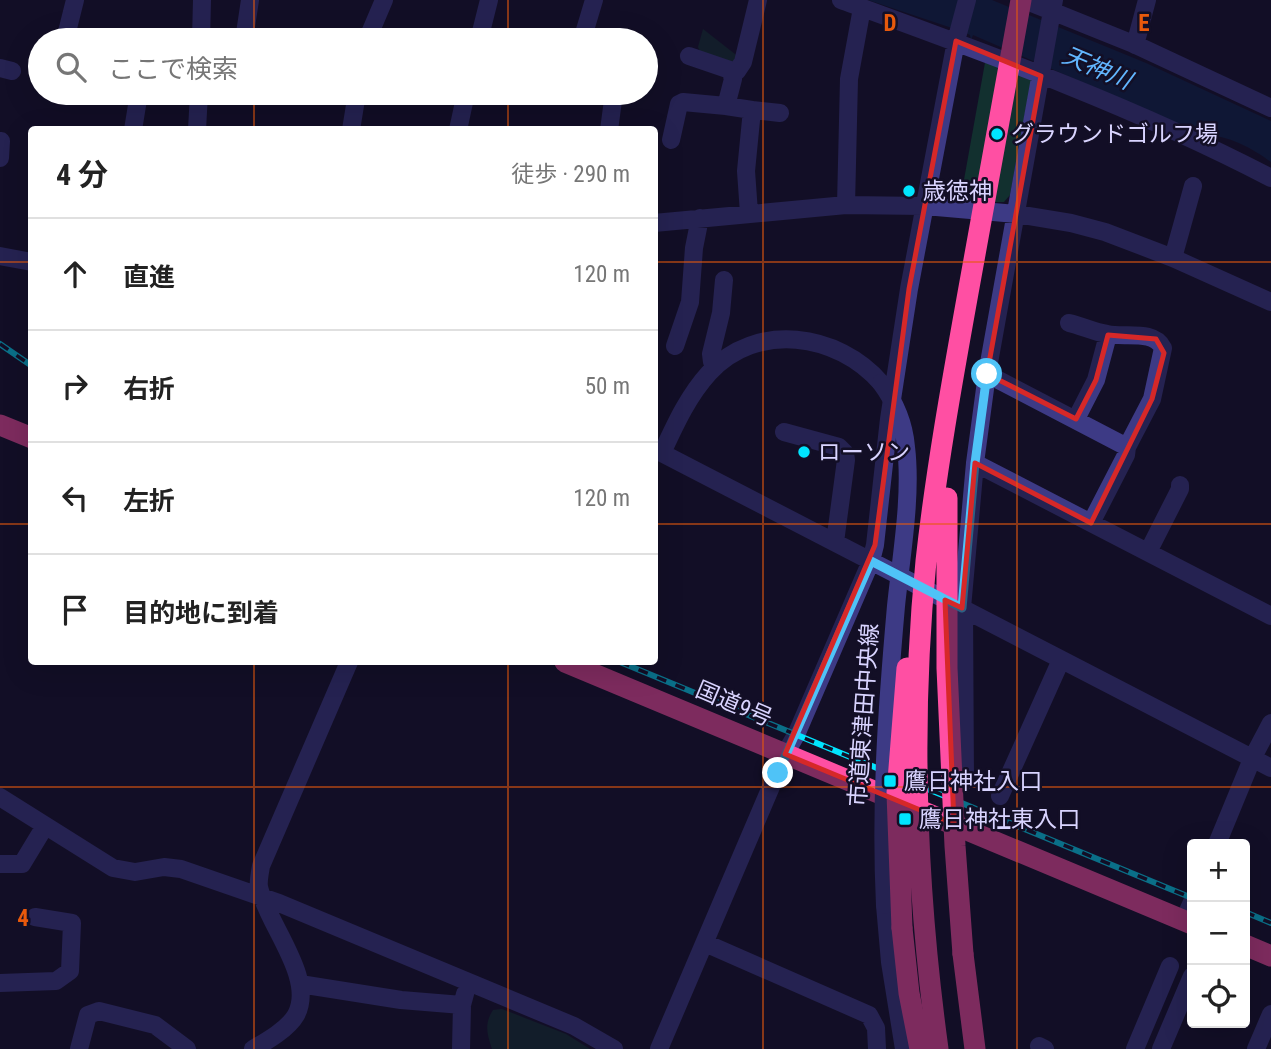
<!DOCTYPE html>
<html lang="ja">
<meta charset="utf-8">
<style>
:root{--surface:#fff;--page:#f2f2f2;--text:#222;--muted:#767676;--line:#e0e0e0}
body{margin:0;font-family:"Roboto Condensed","Noto Sans JP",sans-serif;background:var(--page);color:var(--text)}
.controls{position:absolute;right:21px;bottom:21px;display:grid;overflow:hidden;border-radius:7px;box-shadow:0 7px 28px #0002}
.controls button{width:63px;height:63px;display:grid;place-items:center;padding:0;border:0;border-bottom:2px solid var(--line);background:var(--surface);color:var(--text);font:35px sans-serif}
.stop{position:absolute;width:21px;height:21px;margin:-16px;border:5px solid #4fc3f7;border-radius:50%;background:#fff}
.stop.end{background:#4fc3f7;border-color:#fff;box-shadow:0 2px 7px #0008}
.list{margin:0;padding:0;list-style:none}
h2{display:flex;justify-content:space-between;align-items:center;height:91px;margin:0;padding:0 28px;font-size:30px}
h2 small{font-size:23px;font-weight:400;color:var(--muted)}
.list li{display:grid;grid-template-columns:46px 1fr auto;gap:21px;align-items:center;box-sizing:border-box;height:112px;padding:0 28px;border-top:2px solid var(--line)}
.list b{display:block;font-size:26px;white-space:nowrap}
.list em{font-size:23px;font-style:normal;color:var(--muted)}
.icon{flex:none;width:38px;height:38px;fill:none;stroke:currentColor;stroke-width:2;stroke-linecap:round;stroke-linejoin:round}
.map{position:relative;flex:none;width:1271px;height:1049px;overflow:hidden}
.search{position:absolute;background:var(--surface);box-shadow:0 7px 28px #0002;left:28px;top:28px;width:630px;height:77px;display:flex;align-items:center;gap:18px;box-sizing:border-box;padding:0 24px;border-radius:38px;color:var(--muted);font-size:26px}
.panel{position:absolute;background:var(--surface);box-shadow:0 7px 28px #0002;left:28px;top:126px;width:630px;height:539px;border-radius:7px}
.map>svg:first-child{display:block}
.green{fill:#12302f}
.water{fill:#0c2248}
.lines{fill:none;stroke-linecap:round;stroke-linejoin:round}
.minor{stroke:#3d3a85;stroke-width:18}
.highway{stroke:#ff4fa3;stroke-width:21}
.rail-casing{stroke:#00e5ff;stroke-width:6}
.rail{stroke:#130f26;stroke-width:3.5;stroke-dasharray:10;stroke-linecap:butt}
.minor-bridge{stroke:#3d3a85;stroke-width:18}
.highway-bridge{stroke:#ff4fa3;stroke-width:21}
.route{stroke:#4fc3f7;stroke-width:9}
.marked{fill:none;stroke:#d62828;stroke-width:5;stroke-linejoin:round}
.grid{fill:none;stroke:#e8590c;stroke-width:2;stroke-opacity:0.55}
.poi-dot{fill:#00e5ff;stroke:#130f26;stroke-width:2.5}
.labels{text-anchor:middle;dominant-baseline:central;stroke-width:5;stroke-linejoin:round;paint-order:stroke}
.poi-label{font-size:23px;fill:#d9d4ff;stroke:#130f26;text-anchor:start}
.street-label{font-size:23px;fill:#d9d4ff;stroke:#130f26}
.water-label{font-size:24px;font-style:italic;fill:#62b6ff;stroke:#130f26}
.grid-label{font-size:23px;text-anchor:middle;font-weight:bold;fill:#e8590c;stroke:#130f26;stroke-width:5;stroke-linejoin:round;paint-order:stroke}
</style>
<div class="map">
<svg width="1271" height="1049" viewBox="0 0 1271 1049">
<rect width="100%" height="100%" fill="#130f26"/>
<path class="green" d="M703,29l37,29 -6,5 -33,-9 -3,-7z
M986,57l46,18 -22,120 -6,7h-44z
M502,1009l64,25 24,15h-98c-5,-15 -8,-25 1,-39z"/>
<path class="water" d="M868,0h124l154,63 125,58v41c-19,-14 -43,-27 -67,-27l-231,-100 -2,5 -1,-5 -6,-3z"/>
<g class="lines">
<path class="minor" d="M841,0c145,53 292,106 430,178
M1024,0l112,45 135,63
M65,40l10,-40
M201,40l1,-40
M244,40l6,-40
M367,40l17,-40
M479,40l10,-40
M582,40l12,-40
M1135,45l12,-45
M689,56l41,14 3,9 -7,27 26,4 -6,61 3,42
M0,68l12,3
M732,74l5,-3 6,-9 15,-62
M752,110l28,3
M133,130l6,-37
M197,130l2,-37
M351,130l6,-37
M458,130l8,-37
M609,130l5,-37
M671,140l8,-36 4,-2 43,4
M0,158l1,-17
M846,205l3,-126 13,-71
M654,223l192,-18 79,1 91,8 55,9 34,9 68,26 98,44
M0,256l32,6
M1173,258l20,-72
M1069,323c13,3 25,9 38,11 17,4 47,-5 56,14l-11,51 -25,48 -1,8 -35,68
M675,346l15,-44 4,-54 6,-30
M716,366l-4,-4 -1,-8 10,-41 3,-33
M987,374l140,73
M1076,419l20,-39 12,-45
M784,432l55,15 6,6 1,7 -11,82
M654,449l617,319
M662,453c13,-28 26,-57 47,-80 47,-52 129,-40 172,10
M975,463l296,153
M1148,552l32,-63v-4
M962,608l13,-145 12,-89 67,-374
M964,609l1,172
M1000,796l61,-136
M0,797l113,71 22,4 29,-5 17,2 98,34 295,123 40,23
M1217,844l35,-85 19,-36
M0,864h22l23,-38
M885,905l5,57 14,87
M1184,920l8,-18
M705,943l164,72 7,13 1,21
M0,983l56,-2 14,-10 2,-48 -37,-6
M300,984l101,16 61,5
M1039,1046l6,3
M79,1049l9,-34 11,-4 56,14 32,24
M253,1049c14,-8 35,-20 43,-34 20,-37 -29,-91 -37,-128 -1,-6 1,-15 2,-21l88,-204
M461,1049l1,-44 3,-11
M659,1049l126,-295 11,-19 75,-174 4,-16 14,-126 20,-130 47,-248 11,-41
M1135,1049l35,-83
M1161,1049l31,-73
M1256,1049l15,-35"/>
<path class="highway" d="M0,425l32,13
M565,662l627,262
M902,928l7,65 11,56
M1245,945l26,11
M963,954l12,95"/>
<defs>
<path id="rail" d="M0,344l32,22
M620,662l572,236
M1245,912l26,11"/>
</defs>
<use href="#rail" class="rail-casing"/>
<use href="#rail" class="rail"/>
<path class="minor-bridge" d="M881,383c14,19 23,40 25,64 6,49 -5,110 -10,159 -9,102 -16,197 -11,299"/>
<path class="highway-bridge" d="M947,498v170l8,178 8,108
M902,928l-5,-135 10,-125
M938,1049c-22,-161 -28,-326 -12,-488 10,-90 26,-179 42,-268 18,-98 35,-195 53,-293"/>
</g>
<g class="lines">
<path class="route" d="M778,773l93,-212 91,47 13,-145 12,-89"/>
</g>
<path d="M0 0H1271V1049H0ZM956,41l85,35 -54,298 89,45 20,-39 12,-45 48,4 8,14 -12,46 -61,124 -116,-60 -13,145 -17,-8 9,224 -169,-70 90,-209 34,-256z" fill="#130f26" fill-opacity=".55" fill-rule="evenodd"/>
<path class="marked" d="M956,41l85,35 -54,298 89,45 20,-39 12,-45 48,4 8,14 -12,46 -61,124 -116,-60 -13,145 -17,-8 9,224 -169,-70 90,-209 34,-256z"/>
<path class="grid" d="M254,0v40M508,0v40M763,0v1049M1017,0v1049M254,93v37M508,93v37M0,262h32M654,262h617M0,524h32M654,524h617M254,662v387M508,662v387M0,787h1271"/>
<g class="poi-dot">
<circle cx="997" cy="134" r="7"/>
<circle cx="909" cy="191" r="7"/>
<circle cx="804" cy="452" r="7"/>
<rect x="883" y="774" width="14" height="14" rx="3.5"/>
<rect x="898" y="812" width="14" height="14" rx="3.5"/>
</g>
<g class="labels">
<g class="poi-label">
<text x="1011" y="134">グラウンドゴルフ場</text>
<text x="923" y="191">歳徳神</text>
<text x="818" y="452">ローソン</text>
<text x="904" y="781">鷹日神社入口</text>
<text x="919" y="819">鷹日神社東入口</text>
</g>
<g class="street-label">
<text transform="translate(734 704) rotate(23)">国道9号</text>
<text transform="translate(864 715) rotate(-86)">市道東津田中央線</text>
</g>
<g class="water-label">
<text transform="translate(1097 68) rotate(23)">天神川</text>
</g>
</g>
<g class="grid-label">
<text x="890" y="31">D</text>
<text x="1144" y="31">E</text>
<text x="23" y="926">4</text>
</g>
</svg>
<div class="controls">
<button>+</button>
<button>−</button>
<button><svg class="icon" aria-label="locate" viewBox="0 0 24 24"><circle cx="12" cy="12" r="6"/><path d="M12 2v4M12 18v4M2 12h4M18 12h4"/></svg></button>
</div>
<div class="stop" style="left:987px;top:374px"></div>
<div class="stop end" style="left:778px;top:773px"></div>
<div class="search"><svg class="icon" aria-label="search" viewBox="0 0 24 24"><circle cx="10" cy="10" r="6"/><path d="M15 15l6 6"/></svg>ここで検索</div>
<section class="panel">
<h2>4 分<small>徒歩 · 290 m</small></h2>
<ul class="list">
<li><svg class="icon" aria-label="ahead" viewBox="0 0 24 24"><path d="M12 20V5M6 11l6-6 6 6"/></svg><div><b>直進</b></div><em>120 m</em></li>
<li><svg class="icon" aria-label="right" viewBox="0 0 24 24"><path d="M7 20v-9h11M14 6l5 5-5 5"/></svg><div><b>右折</b></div><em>50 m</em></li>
<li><svg class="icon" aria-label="left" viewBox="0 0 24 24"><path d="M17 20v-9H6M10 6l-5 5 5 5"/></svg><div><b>左折</b></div><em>120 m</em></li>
<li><svg class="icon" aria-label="arrive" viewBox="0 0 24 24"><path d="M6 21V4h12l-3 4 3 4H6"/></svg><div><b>目的地に到着</b></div></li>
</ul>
</section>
</div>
